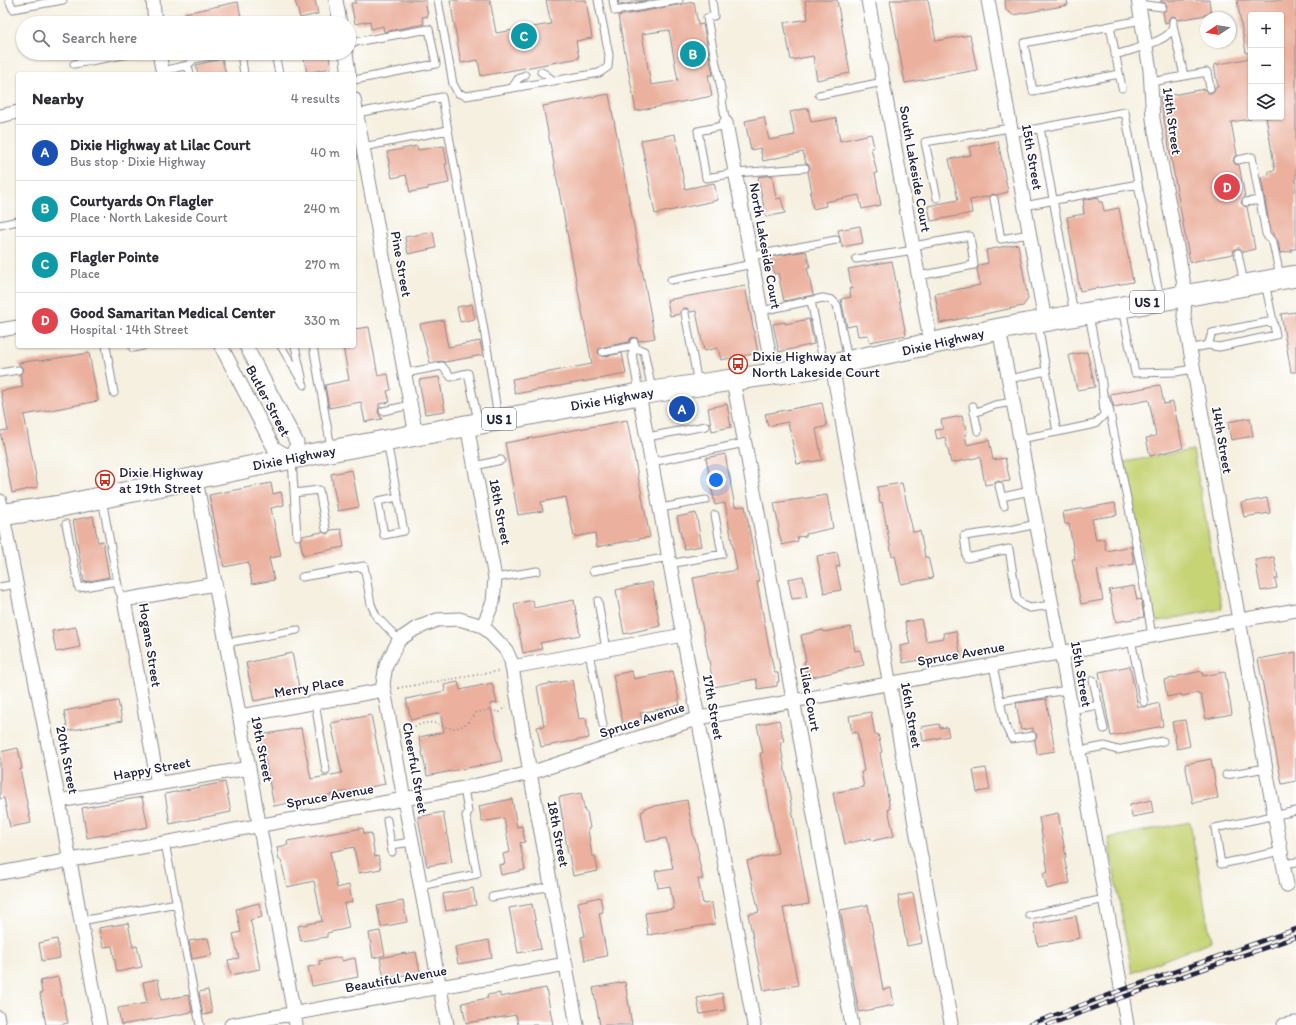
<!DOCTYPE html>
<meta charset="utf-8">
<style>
:root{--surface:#fff;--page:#f2f2f3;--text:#2b2b33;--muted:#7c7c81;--line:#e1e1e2;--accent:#c8321e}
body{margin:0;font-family:Itim,sans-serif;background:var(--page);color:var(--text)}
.controls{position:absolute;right:12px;top:12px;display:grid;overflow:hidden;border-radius:4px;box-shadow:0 1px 3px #0004}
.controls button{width:36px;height:36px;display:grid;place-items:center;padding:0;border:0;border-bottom:1px solid var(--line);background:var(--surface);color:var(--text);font:20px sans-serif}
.compass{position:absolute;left:1200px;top:12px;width:36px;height:36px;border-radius:50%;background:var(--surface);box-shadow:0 1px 3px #0004;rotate:258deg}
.you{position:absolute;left:716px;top:480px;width:14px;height:14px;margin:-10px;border:3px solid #fff;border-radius:50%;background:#1a73e8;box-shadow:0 0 0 6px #1a73e833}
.badge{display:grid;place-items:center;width:26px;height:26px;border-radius:50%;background:var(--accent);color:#fff;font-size:13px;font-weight:700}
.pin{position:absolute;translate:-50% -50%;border:2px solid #fff;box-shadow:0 1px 4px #0006}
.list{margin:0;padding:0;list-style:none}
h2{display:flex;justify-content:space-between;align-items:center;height:52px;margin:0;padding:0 16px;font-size:17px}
h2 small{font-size:13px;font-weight:400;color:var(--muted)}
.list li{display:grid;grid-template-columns:26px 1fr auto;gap:12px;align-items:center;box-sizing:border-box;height:56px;padding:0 16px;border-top:1px solid var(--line)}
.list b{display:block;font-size:15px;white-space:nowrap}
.list p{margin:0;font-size:13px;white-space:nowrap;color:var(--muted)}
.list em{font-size:13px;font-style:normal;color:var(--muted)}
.icon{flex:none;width:22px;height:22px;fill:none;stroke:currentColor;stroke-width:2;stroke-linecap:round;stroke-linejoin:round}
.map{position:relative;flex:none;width:1296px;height:1025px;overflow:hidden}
.search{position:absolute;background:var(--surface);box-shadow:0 1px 3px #0004;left:16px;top:16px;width:340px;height:44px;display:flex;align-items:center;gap:10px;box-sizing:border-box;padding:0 14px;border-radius:22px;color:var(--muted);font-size:15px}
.panel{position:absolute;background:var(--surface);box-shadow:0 1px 3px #0004;left:16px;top:72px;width:340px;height:276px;border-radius:4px}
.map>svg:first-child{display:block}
.green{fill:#c6d476;stroke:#747b58}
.building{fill:#ebb19e;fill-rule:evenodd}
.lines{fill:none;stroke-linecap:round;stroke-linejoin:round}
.service-casing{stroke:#8c898e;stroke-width:9}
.minor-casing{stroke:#8c898e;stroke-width:15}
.primary-casing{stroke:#8c898e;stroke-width:23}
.path{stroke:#8c898e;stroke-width:2;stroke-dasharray:1 3;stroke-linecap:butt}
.service{stroke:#fff;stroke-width:7}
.minor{stroke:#fff;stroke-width:13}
.primary{stroke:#fff;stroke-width:21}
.rail-casing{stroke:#22223b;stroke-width:4.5}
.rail{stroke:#fff;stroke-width:3;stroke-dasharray:9;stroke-linecap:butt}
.labels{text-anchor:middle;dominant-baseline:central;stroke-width:3.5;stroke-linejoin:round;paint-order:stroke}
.shield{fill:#fff;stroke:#646476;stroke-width:1}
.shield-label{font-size:13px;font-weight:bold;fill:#22223b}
.street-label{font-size:14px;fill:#22223b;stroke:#fff}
.poi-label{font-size:14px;fill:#22223b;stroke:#fff;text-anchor:start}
</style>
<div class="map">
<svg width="1296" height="1025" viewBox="0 0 1296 1025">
<rect width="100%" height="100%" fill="#fff"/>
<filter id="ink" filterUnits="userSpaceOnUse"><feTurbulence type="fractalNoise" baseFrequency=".025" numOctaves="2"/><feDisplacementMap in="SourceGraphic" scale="8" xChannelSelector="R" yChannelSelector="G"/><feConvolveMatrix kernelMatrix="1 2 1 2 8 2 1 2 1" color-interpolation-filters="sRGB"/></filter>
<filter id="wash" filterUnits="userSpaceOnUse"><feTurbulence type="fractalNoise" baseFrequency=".012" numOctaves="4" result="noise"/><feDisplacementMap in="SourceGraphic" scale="16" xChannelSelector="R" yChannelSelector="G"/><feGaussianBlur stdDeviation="0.9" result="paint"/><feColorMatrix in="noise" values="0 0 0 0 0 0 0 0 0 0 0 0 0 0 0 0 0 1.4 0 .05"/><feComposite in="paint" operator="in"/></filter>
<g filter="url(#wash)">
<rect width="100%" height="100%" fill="#f5f0e0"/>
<path class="green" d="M1193,450l29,159 -68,13 -30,-160z
M1190,822l21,119 -79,32 -24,-135z"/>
<g id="blocks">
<path class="building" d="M295,0h20l3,14 -18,4z
M355,0h70l3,16 -6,1 2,7 -40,8 -1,-6 -12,3 -1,-8 -15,3 -4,-21h5z
M450,0h40l6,33 55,-9 -5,-24h40l6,38 -16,3 3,17 -98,18 -3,-16 -17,3z
M618,0h31l-30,5z
M805,0h32l13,73 -33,7 -4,-24 -22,4 -7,-37 24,-4z
M890,0h38l8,41 34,-6 7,35 -72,13z
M1005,0h62l1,5 -55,10 -7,-5z
M1161,0h48l2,14 -33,6 -2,-3 -3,-1 -4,2 -1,4 -3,1 -2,-11 3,-2 1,-5 -2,-2 -4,-1z
M1237,0h59v249h-5l1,2 -12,2 -2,-12 -4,-5 -5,-13 -8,-46 8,-2v-4l6,-1 -9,-53h15v-102h-30v38h-5z
M238,2l4,21h-55l-2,-10z
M694,2l4,23 5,-1 10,51h-5l4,21 -76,15 -18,-95zM669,30l9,51 -27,4 -9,-51z
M303,53h19l1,4 6,-1 2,12 -24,5z
M1251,58v61l-20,3 6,33 -3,2 -1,4 2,3 4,1 6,32 -3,3 -1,3 3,3 3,1 8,42 -12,3 -3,-4h-3l-3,2 -1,4 -43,8 -30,-165 45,-8 3,4h3l4,-3v-3h3l-4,-22z
M222,59l4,15h-28l-2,-9z
M609,94l46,244 -16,3 -2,-3 -4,-1 -3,2 -1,3 -30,6 -1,5 4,4 20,-4 4,21 -111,20 -3,-15 80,-15 -49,-258z
M808,108l3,14 25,-4 4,23 31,-7 3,13 -3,1 6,25h-2l6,32 -19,4 -3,-14 -34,7 1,4 -13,3 -3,-17h2l-4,-20 2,-5 -1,-2 -3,-2 -3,-11 -40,9 -3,-13 -9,2 -6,-29 19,-4 5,23 26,-5 -5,-23z
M675,134l10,55 29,-6 4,17 -63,14 -14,-74z
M998,141l10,51 -12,3 -3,-1 -3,2 -20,4 2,13 -41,8 -3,-15 30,-6 -9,-41 22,-4 -2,-8z
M417,146l1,4 26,-4 3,18h-2l4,19 -21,4v2l-18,3 -4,-17 -14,3 -5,-26z
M772,175l4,24 5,-1 4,15 -19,4 -8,-40z
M1098,197l1,5h3l2,9 15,-3 14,74 -53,9 -13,-74 17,-3 -1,-8 1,-1 -1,-5z
M860,226l3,17 -21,4 -4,-17z
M433,232l3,16 -28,6 -3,-17z
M1018,244l10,55 -5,7 -83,17 -5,-29 45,-9 -3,-16 2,-4 9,-2 -2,-13z
M806,251l4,16h-3l6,28 -29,6 -6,-28 -4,1 -4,-17z
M892,261l14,74 -36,7 -2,-7 -10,1 -2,-11 -9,2 -6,-28 10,-2 -2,-8 3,-1 -4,-19z
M745,286l13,67 -37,7 -3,-12 -14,3 -8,-40 -6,1 -3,-4h-3l-4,3v3l-10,2 -3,-16z
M472,304l3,15 -15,3 -3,-15z
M1296,312v60h-5l-10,-58z
M809,319l5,25 -35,8 -6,-28 12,-2v2z
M443,320l5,27 32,-6 3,14 -38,7 -4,-1 -11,2 -10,-39z
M369,327l9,49 10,-2 3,16 -4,1 3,11 -11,2v4l-1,4 4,7 -17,3 -4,-20 -32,6 -4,-23 24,-5 -6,-34h11v-17z
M1087,352l8,35 -18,3 -8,-35z
M89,353l9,48 -74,14 14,72 -26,6 -12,-62 8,-1 -7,-39 22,-4 -3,-13 2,-2 1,-3 -5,-6 20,-3 1,1z
M439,377l6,34 -20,3 -6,-34z
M1160,385l4,19 9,-2 10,46 -33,8 -4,-18 10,-2 -7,-36 -35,7 -4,-13z
M822,403l5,23 -11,3 6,31 -25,4 -9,-42 -20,4 -3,-12z
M727,404l4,23 -19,4 -4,-23z
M962,416l2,9h2l1,8 -2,1 2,11 22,-5 4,20 12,-2 5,23 -8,1 -4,-1 -3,2 -10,2 -5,-28 -29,6 -6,-26 -8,2 -2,-9 8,-1 -2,-9z
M1250,418l3,18 -22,4 -3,-18z
M627,420l23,117 -53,10 -2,-14 -21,4 -8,-40 -25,5 2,9 -25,4 -13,-72z
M725,454l10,53 10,-1 14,76h-2l11,60 6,29 1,2h3l1,9h-2v4l-19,3 -2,-10 -42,8 -21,-109 44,-8 -12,-67 -10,2 -9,-47z
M352,470l7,37 -21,4 -7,-37z
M271,483l2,11 8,-2 3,13 -13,3 10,48 -12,2 5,22 -22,4 -4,-22 -24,5 -15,-72z
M902,483l11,49 7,-1 5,26h3l5,21 -32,6 -6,-29 -3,1 -10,-54 -2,1 -3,-16z
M827,495l6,33 -27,6v2l-9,1 1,4 -16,4 -4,-16 1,-1 -5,-25z
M1267,498l3,15 -26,4 -3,-14z
M1115,503l2,12 -25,4 4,21 8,-1 2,12 25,-5 3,18 -37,6 6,30 -22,4 -9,-45h3l-6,-35h-4l-2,-12z
M696,513l6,33 -18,3 -7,-32z
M93,516l5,26 5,-1 6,36 -25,5 -11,-62z
M341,529l3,18 -41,8 -3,-15 2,-4 20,-4 5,2 4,-4z
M837,552l3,14 -4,1 5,23 -17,3 -7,-37z
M1274,557l4,22h-3l2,9 -16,3 -6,-31z
M803,576l4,21 -15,2 -4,-20z
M652,582l8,44 -36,8 -8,-44z
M1134,586l3,14 4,-1 3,18 -28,5 -7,-32z
M533,600l1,8 40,-8 6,35 -40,8 2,6 -19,4 -9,-49z
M921,619l5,22 18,-3 -1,-5 13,-2 5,26 -13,3 -1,-5 -44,8 -3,-17 10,-2 -5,-22z
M76,627l4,20 -24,5 -4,-21z
M851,627l4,24 5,-1 4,15 -56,13 -4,-17h2l-5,-26 22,-5 1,2z
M1296,652v129l-14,3 -24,-125z
M292,653l8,39 -46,9 -8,-38z
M1130,666l8,41h7l14,-4 4,23 -52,10 -12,-64z
M632,671l2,8 39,-8 7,34 -40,8 2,7 -19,4 -10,-49z
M1202,671l1,5 22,-4 7,42 -26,5 -5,-24h-3v-2l-16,3 -1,-2 -14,3 -3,-17 14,-3v-1z
M572,680l7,39 7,-1 3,20 -48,9 -4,-20 7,-1 -7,-40z
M458,682l2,8 32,-7 5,20 -7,1 12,57 -75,15 -8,-39 25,-5 -4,-19 -29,7 -5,-21 39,-8 -1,-6z
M1046,699l9,52 -18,3 -2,-14 2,-5 -4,-4v-3l-12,2 -5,-27z
M118,701l4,20 -54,10 -4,-20z
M871,712l4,23 3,-1 4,18 -2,1 10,56h-2l6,27 -22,5 -1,-3 -26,6 -7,-31h-1l-4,-20 31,-6 -3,-15 3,-1 -7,-39 -5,1 -3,-17z
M371,715l14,69 -111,22 -14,-71 41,-7 10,51 31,-6 -11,-50z
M779,720l5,22h-4l29,162 -26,4 15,77 -34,6 -16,-77 11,-2 -12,-51 31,-8 -18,-100h3l-6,-28z
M1185,720l5,26 -13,3 -5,-27z
M939,724l1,4 7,-1 2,9 -26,5 -2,-14z
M18,748l4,21h-2l11,54 -21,4 -6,-29 -4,1v-47z
M1211,759l7,39 -25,5 -8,-39z
M986,768l4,22 -13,2 -4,-22z
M225,782l6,30 -61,12 -5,-30z
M581,793l4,19h2l3,16 -2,1 4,27h3l3,15 -25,5 -4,-22h-1l-9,-57z
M142,797l6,30 -61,11 -5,-30z
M512,799l5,28 5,-1 3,16 -5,1 5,27 -24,5 -2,-10 6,-1 -2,-10 7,-2 -6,-34 -22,4 -3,-16z
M687,800l7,39h1l4,16 -1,1 5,23h-5l5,25 9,-1 3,21 -67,11 -3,-22 29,-4 -4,-23 -12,2 -3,-17 18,-3 -7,-30 -20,4 -5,-30 3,-1v-3z
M1151,800l2,13 -21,4 -2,-12z
M443,812l9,50 -25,4 -9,-49z
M1058,813l8,44 -2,1 6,25 -23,6 -4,-16 5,-1 -9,-55z
M363,828l1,6 7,-1 4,24 3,-1 3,13 -22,4 -5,-26 -24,5 7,36 12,-3 3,17 -8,2 5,24 -22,5v4l-26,4 -3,-15 24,-5 -8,-40 -27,6 -6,-27h-2l-2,-13 11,-2 -1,-4z
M473,888l3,17 -30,6 -3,-17z
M913,893l9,50 -15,3 -9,-50z
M600,897l3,15 -4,1 8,43 -22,4 -4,-23 4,-1 -7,-34z
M403,901l4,21 -26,5 -4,-21z
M259,903l3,14 -12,3 6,22 -1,1 5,26 -29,6 -3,-15 11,-2 -6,-24 8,-2 -5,-23z
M532,904l9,45 -23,4 -9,-45z
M868,905l15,85 8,-2 3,17 -35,7 -19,-102z
M1076,916l4,22 -42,8 -4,-22z
M128,923l5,24 4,-1 5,21 -25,5 -5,-26 -9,1 -4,-19z
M380,931l5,24 -12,3 -4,-25z
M208,938l4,17 -20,4 -3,-18z
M57,939l3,19 -18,3 -3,-18z
M489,940l3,18 -34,6 -3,-17z
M416,952l4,20 -36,7 -4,-21 25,-5v1z
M341,957l1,4 13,-3 3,19 -46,9 -4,-19 12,-2 -1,-4z
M58,977l10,46 -9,2h-13l-6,-31 2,-1 -2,-12z
M158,979l3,21 28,-5 3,17 -71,13 -3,-17 29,-5 -4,-21z
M625,982l7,43h-32l-7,-37z
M546,988l7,37h-35l-2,-10 -50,8 -4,-20 26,-5 -1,-3 13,-2v4z
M208,990l4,23 -9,2 -4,-23z
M722,993l3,17 -25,4 -3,-16z"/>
</g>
</g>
<g filter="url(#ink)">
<use href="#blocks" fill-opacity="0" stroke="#8c898e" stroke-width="1"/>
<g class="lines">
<defs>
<path id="service" d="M9,0l4,9 50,-9
M438,0l15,84 5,9 8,3 133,-23 9,-6 1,-12 -11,-55
M613,0l2,11 64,-11
M712,0l2,16 -7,2 16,81
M1138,4l24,3
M270,22v1
M1173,25l11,51
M1110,26l12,62
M349,43l80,-14 7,35 -82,16
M241,53l3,21
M275,53l4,21
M1115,55c13,-4 50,-13 56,-24 2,-3 2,-7 2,-10
M74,64l60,-11
M188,65l2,9
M163,71l25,-6 6,-6 33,-6
M541,72l4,2 9,7
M1119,74l-86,17 -9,-48 117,-23
M1151,82l56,-10 3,16
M512,88l6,-9 7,-4
M819,95l64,-13
M722,100l4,23
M357,113l85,-16 6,33 -85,17
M727,125l-29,6 8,47 30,-5 69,-5
M448,130l39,217 11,71
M1011,133l29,-5 34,186
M1238,160l14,-3 14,77 7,9 7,33
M1138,184l22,115
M937,198l-12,-56 85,-14
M994,199l7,40 28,-5
M1246,202l14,-2
M1024,206l114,-22 -13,-72 -85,16
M0,225l18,-4
M913,246l57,-10 4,29 -55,11
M1238,253l6,31
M751,256l85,-16
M856,259l58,-9
M671,280l82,-16
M811,301l13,64
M1122,309l13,64 41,-1 17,-3
M761,311l62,-13 9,2 5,5 11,55
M685,313l13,71
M634,342l2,6 -4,6 7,38
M1208,345l11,2 57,-12 -3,-14
M106,346l8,47
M281,346l23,39
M295,346l7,31
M313,346l18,102
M133,348l10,-2
M636,348l8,3 8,39
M1190,349l18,-4 4,-12 61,-12 -8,-38
M603,352l32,-6
M0,373l18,-3
M405,373l37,-7 9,11 17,-4 10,48
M1009,379l37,-8
M1103,393l6,15 32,161 11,67
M973,406l5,25
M383,411l28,-6
M974,413l21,-8 18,-3
M1057,432l38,-8 9,-9 -2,-32 -13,-68
M647,437l59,-11
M1020,439l37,-7 -19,-108
M387,442l17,89 -20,4 -6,-34 20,-4
M292,460l5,76
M652,462l93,-19
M475,466l26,-6
M999,486l5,20
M294,493l25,-3 7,39
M1002,497l28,-6
M102,499l17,92 5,9
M660,508l46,-8
M66,524l13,64 38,-7
M1036,524l-21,5 -51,7 3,22 42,-9 8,50 6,6 7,3 22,-3
M670,564l52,-10 -7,-39
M593,571l76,-14
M302,577l62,-11 7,38 5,12 23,24
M495,578l42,-7
M0,587l16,-3
M598,601l8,49
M1131,640l13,62
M226,643l71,-13
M589,653l14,72
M993,665l12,60 7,14 20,-3
M1093,680l11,49
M1000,701l67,-11
M315,702l11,68
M1071,710l28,-5
M1079,751l26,-5 12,4 46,-9
M1226,775l40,-7
M387,820l5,32
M165,843l35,182
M391,845l21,-3
M1281,851l-60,13 -6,-36 81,-17
M1283,864l13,-2
M420,886l57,-12 -11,-58 2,-4 -4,-24
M492,897l60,-11
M1029,915l76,-16
M81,921l96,-18
M0,1015l2,10"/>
<path id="minor" d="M153,0l2,23
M336,0l4,23
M868,0l63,345
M988,0l57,321
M1138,0l12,70 3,49 30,160 2,17 -1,20 103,569
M159,53l4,21
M346,53l3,21
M354,99l62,336
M0,116l18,-4
M726,123l47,251
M999,329l62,323 60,335 6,38
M0,330l18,-3
M221,346l53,102 18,10 5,-15 -51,-97
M832,365l119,658
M733,380l58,308 61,337
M639,394l115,631
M467,425l28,153 -2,24 -10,24
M196,479l100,546
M0,501l59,300 41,224
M512,667l171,-32
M240,716l144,-26
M158,784l-34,-184 91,-16
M59,801l190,-33
M0,873l464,-85 66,-15 169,-55 597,-108
M231,1025l335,-61
M447,1025l-43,-226 -21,-115 3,-19 13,-25 16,-11 22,-9 22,-1 24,7 23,24 5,11 19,112 47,252
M1284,1025l12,-2"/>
<path id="primary" d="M0,515l61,-9 231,-48 347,-64 193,-29 167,-36 297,-53"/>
</defs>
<use href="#service" class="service-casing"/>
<use href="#minor" class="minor-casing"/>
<use href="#primary" class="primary-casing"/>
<path class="path" d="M398,688l102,-17
M411,728c7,-3 14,-6 22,-5 4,0 8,3 12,4 14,4 23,-3 31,-14l12,-3 12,2 6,-6"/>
<use href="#service" class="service"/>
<use href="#minor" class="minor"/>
<use href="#primary" class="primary"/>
<defs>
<path id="rail" d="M1028,1025l94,-35 174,-61
M1048,1025l75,-28 173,-60"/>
</defs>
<use href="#rail" class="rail-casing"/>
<use href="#rail" class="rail"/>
</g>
</g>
<defs>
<symbol id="bus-ring" viewBox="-11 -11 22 22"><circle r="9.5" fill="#fff" stroke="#c8321e" stroke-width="1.5"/><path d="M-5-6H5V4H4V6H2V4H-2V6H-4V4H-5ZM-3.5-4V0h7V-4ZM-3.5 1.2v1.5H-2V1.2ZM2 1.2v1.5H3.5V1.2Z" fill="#c8321e"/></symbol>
</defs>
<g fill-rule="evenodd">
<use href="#bus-ring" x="727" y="353" width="22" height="22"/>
<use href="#bus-ring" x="94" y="469" width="22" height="22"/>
</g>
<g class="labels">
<g class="shield">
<rect x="1130" y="291" width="34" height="22" rx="3"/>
<rect x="482" y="408" width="34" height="22" rx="3"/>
</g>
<g class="shield-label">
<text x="1147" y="302">US 1</text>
<text x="499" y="419">US 1</text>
</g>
<g class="street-label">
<text transform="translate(1172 121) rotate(82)">14th Street</text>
<text transform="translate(1032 157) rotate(80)">15th Street</text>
<text transform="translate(915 169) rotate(80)">South Lakeside Court</text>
<text transform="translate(765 246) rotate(80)">North Lakeside Court</text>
<text transform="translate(401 264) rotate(80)">Pine Street</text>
<text transform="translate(943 342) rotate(-13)">Dixie Highway</text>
<text transform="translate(612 399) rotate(-10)">Dixie Highway</text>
<text transform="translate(268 401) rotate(62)">Butler Street</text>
<text transform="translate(1222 440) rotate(80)">14th Street</text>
<text transform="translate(294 458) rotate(-11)">Dixie Highway</text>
<text transform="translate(500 512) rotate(79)">18th Street</text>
<text transform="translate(150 645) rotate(81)">Hogans Street</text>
<text transform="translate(961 654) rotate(-10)">Spruce Avenue</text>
<text transform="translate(1081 674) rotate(80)">15th Street</text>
<text transform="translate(309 687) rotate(-10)">Merry Place</text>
<text transform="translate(810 699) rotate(80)">Lilac Court</text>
<text transform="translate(713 707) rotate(80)">17th Street</text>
<text transform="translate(911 715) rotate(80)">16th Street</text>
<text transform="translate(642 720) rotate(-18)">Spruce Avenue</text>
<text transform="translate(262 749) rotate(79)">19th Street</text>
<text transform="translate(67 760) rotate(79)">20th Street</text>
<text transform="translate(415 768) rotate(80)">Cheerful Street</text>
<text transform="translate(152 769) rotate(-10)">Happy Street</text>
<text transform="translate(330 796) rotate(-10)">Spruce Avenue</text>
<text transform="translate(558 834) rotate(79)">18th Street</text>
<text transform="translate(396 979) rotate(-10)">Beautiful Avenue</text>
</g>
<g class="poi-label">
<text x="752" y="356">Dixie Highway at<tspan x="752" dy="16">North Lakeside Court</tspan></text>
<text x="119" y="472">Dixie Highway<tspan x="119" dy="16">at 19th Street</tspan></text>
</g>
</g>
</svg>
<div class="controls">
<button>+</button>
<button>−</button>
<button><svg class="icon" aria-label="layers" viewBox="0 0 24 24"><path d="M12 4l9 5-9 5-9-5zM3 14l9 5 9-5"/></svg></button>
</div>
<svg class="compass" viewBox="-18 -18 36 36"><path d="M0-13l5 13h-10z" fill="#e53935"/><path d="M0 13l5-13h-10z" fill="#7c7c81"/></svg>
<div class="you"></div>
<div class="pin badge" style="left:682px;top:409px;background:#1a4fb4">A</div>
<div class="pin badge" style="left:693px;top:54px;background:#0f9aa8">B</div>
<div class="pin badge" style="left:524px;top:36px;background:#0f9aa8">C</div>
<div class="pin badge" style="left:1227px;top:187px;background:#e0444e">D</div>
<div class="search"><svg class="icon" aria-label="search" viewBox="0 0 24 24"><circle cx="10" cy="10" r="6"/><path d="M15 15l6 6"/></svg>Search here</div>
<section class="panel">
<h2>Nearby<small>4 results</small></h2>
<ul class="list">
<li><span class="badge" style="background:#1a4fb4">A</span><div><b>Dixie Highway at Lilac Court</b><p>Bus stop · Dixie Highway</p></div><em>40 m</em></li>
<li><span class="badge" style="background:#0f9aa8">B</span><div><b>Courtyards On Flagler</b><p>Place · North Lakeside Court</p></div><em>240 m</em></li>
<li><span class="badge" style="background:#0f9aa8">C</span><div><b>Flagler Pointe</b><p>Place</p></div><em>270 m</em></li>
<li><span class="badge" style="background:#e0444e">D</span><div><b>Good Samaritan Medical Center</b><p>Hospital · 14th Street</p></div><em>330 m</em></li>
</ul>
</section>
</div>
